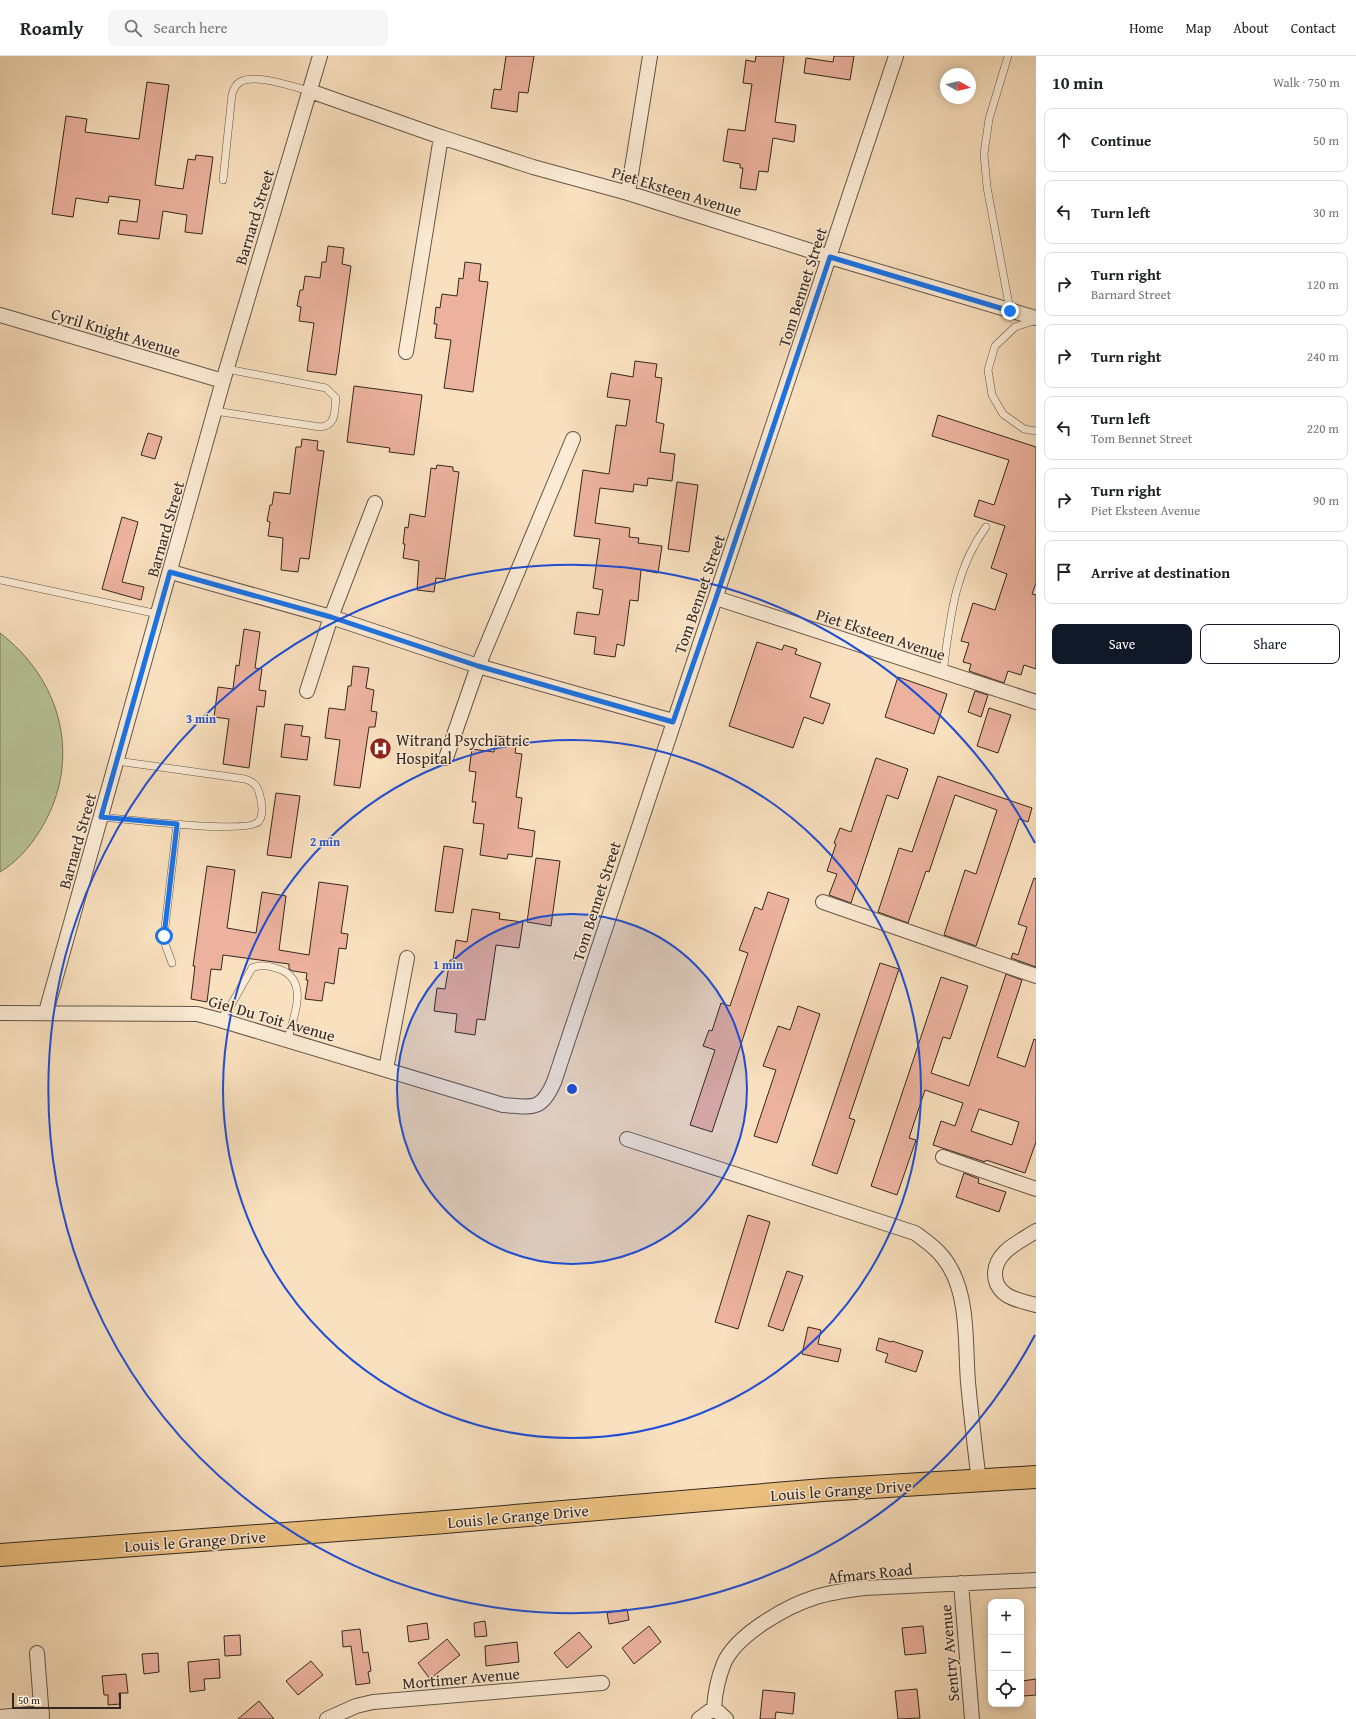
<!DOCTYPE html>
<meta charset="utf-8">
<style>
:root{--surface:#fff;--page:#f6f6f6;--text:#202124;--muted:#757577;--line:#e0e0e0;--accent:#111827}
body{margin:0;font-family:"Gentium Book Plus",serif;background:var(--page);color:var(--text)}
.controls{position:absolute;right:12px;bottom:12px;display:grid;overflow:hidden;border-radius:8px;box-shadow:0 2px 10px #0003}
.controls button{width:36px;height:36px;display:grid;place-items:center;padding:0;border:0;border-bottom:1px solid var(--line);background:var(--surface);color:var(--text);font:20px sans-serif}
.compass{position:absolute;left:940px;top:12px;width:36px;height:36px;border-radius:50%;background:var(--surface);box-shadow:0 2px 10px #0003;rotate:98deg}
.scale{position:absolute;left:12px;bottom:10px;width:109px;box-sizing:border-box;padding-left:4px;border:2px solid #35271f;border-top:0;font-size:11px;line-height:14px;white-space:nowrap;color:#35271f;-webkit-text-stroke:3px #fbebd5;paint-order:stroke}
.stop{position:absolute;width:12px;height:12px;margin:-9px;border:3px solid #1a73e8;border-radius:50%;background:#fff}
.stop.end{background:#1a73e8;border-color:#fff;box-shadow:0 1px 4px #0008}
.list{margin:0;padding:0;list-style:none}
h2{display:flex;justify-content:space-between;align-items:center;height:52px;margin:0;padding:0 16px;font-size:17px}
h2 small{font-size:13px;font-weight:400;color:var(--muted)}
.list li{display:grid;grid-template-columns:26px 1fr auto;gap:12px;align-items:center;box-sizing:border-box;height:64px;margin:0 8px 8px;padding:0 8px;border:1px solid var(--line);border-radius:8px}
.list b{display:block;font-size:15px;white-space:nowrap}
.list p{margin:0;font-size:13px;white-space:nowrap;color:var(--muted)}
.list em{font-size:13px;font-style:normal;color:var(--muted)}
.actions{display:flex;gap:8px;padding:12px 16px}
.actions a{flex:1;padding:9px 0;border:1px solid var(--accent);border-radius:8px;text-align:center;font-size:14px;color:var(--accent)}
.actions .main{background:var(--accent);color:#fff}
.icon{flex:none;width:22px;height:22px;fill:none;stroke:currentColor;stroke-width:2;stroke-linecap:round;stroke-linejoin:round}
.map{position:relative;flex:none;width:1036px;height:1663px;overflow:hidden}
header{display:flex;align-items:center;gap:24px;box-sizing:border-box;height:56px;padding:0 20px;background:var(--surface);border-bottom:1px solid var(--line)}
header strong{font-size:19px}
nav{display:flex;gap:22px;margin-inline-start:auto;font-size:14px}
.search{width:280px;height:36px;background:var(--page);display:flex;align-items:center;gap:10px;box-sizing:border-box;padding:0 14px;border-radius:8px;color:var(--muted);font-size:15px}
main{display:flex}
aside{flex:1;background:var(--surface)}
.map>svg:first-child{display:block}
.green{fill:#b7c396;stroke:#76755a}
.building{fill:#ecb29e;stroke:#35271f;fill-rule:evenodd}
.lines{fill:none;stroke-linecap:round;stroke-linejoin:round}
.lane-casing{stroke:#665547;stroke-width:8}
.street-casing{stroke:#665547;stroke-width:16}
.primary-casing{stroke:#35271f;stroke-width:24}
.lane{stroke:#fbebd5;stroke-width:7}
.street{stroke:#fbebd5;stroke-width:14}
.primary{stroke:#ecc07f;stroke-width:22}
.route{stroke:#1a73e8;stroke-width:5}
.ring{fill:none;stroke:#1d4ed8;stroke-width:2}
.labels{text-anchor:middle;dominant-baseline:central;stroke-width:3;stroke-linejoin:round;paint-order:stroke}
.street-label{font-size:16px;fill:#35271f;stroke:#fbebd5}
.poi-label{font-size:16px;fill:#35271f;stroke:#fbebd5;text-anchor:start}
.centre{fill:#1d4ed8;stroke:#fbebd5;stroke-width:2}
.ring-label{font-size:12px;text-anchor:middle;font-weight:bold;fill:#1d4ed8;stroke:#fbebd5;stroke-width:3;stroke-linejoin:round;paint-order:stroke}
</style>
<header>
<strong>Roamly</strong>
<div class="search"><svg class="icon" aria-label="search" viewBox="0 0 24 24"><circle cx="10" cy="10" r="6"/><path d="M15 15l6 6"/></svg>Search here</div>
<nav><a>Home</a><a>Map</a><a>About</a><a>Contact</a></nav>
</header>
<main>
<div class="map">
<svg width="1036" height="1663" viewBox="0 0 1036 1663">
<rect width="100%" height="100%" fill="#f9e0be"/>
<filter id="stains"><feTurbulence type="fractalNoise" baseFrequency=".005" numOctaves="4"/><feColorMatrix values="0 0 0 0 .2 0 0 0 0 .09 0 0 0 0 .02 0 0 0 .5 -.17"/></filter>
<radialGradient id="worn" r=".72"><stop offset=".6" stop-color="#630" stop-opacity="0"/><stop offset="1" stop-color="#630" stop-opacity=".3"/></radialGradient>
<path class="green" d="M0,577c59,45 81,120 46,187 -11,21 -26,40 -46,52z"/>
<path class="building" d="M506,0h28l-6,37 -9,-1 -2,20 -26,-4 3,-19 7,1z
M756,0h28l-9,66 21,3 -2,17 -21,-4 -5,34 -9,-1 -3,19 -16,-2 3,-20h-3v-4l-17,-3 5,-32 17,2 7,-47 -9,-1 3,-23 9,2z
M834,0h20l-4,24 -46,-7 2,-15 27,4z
M147,26l22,3 -14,100 28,4 5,-30 7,1 1,-5 17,2 -11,77 -17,-2 2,-17 -24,-4 -4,28 -41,-5 2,-14 17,2 3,-22 -31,-4 -1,7 -32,-5 -3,19 -21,-3 14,-98 21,3 -2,13 54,7z
M328,190l16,2 -2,16 9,2 -15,109 -29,-4 7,-48 -15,-2 2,-14 -4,-1 3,-16h3l2,-14 15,2 2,-16h4z
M465,206l16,2 -2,17 9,1 -15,110 -29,-4 7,-48 -16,-2 2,-14h-3l2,-17 4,1 2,-14 15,2 2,-18 4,1z
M635,305l22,3 -2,13 7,1 -6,44 8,2 -4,28 15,2 -3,27 -24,-3 -1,8 -13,-2 -1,8 -33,-4 -5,35 35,5 -1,9 10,1 -1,5 24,3 -4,27 -17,-3 -3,31 -8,-1 -6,46 -7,-2 -2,13 -21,-3 2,-17 -22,-3 3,-22 22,3 4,-25 -10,-2 7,-49 -26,-3 9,-66 26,4 7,-49 10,1 4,-26 -23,-3 4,-24 22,4z
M354,330l68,9 -8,60 -25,-3 1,-4 -43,-6z
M938,359l98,32v136l-4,11 4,1v74l-12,-4 -3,10 -13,-4 -4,12 -35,-12 2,-7 -8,-2 6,-19 -8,-2 12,-38 22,7 12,-36 -16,-6 14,-42 -31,-10 5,-16 15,5 15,-45 -77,-24z
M148,377l14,4 -7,22 -14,-4z
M302,383l16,2 -1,9 7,1 -15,108 -9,-1 -2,14 -17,-2 2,-32 -15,-2 2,-14 -3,-1 3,-16h2l2,-13 16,2 6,-47h5z
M437,409l16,2v4l6,1 -14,107 -9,-1 -2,14 -17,-2 2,-29 -16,-3 2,-14h-2l2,-17 3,1 2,-14 15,3 6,-49 5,1z
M677,426l21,3 -9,67 -21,-3z
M122,461l16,5 -16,60 22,5 -3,13 -39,-11z
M244,573l16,3 -5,36 7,1 -3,21 7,1 -2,16 -7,-1 -8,62 -26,-4 6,-45 -15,-2 4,-30 15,2 3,-24 3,1z
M757,586l25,8 2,-5 13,4 -2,5 26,9 -11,34 20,7 -7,20 -19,-7 -11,31 -64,-22z
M353,610l16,2 -3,20 8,2 -3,21 6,1 -2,15h-6l-9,61 -26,-3 6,-45 -15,-2 4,-30 16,2 3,-24h3z
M898,621l49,17 -13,40 -49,-17z
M975,635l13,4 -7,22 -13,-5z
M989,652l22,7 -13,38 -21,-7z
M285,668l18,2 -2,10 9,1 -3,23 -26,-3z
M497,680l20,3 -2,14 7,1 -6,43 6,1 -4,30 17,3 -3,26 -24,-3 -1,5 -27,-4 4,-31 -11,-1 3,-21h-4l4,-30 -7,-1 3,-22 22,3z
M876,702l32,11 -10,30 -11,-4 -36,108 -22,-8 8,-21 -10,-3 9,-27 -2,-1 6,-15 11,4z
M938,720l94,32 -4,14 -9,-3 -43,127 -32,-11 21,-65 11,4 21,-64 -42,-15 -26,77 -3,-1 -18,52 -30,-11 21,-64 13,4z
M276,737l24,3 -9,62 -24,-3z
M444,790l19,3 -10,64 -18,-2z
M536,802l24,3 -9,65 -24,-4z
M207,810l28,4 -8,58 29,5 6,-41 24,4 -7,54 30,5 10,-73 29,4 -7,47 7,1 -2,15 -7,-1 -5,36 -9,-2 -3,19 -17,-2 3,-19h-2l1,-7 -14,-2 -4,-2v-5l-66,-9 -2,15 -10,-1 -4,33 -16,-3 4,-33h-2z
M1034,822l2,1v88l-25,-9 2,-5 5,2 9,-28 -9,-3z
M768,836l21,7 -77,233 -22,-7 25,-75 -12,-4 6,-16 3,1 9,-28 9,3 18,-53 -9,-3 16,-43 7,3z
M472,853l28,4 -1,6 24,3 -4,26 -23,-3 -11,75 -8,-1 -2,16 -20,-3 2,-18 -23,-3 3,-23 8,1 5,-29h3l3,-20 11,2z
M880,907l19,6 -50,149 6,2 -18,54 -25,-9z
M1006,918l16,6 -25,77 28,10 9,-28 2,1v102l-11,31 -39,-13 -1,2 -52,-17 8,-24 14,5 8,-23 -38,-13 -16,48 7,2 -19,55 -26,-9 70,-209 27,9 -18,53 -7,-2 -12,36 38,13zM979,1053l40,13 -7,23 -41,-14z
M798,950l22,8 -43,129 -23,-7 22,-66 -13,-4 15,-40 12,4z
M964,1117l15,6 -1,4 28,9 -7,20 -43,-15z
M748,1159l22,7 -32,107 -23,-7z
M787,1215l16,5 -20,55 -15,-5z
M808,1271l13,3 -3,14 23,5 -3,13 -36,-8z
M879,1282l12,4 1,-1 31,10 -7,21 -31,-10 3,-8 -12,-4z
M627,1553l2,11 -20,4 -2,-11z
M485,1565l2,15 -12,1 -1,-14z
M427,1567l2,16 -20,3 -2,-16z
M649,1570l12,16 -27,22 -12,-16z
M923,1570l3,27 -21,2 -3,-27z
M360,1573l3,24 5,-1 3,19 -3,1 2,11 -14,2 -5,-39 -8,1 -1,-16z
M579,1576l13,15 -25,21 -13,-15z
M240,1579l1,20 -16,1 -1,-20z
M447,1583l13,16 -30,24 -12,-16z
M517,1586l2,20 -33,4 -1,-20z
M158,1597l1,19 -15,2 -2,-20z
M219,1603l1,19 -16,1 1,11 -15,2 -2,-30z
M311,1605l12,14 -25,20 -12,-14z
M126,1618l2,19h-9l1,11 -12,1v-10h-4l-2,-19z
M1036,1623v16l-13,1 -1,-15z
M917,1633l3,29 -22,1 -3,-28z
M763,1634l32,3 -2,21 -17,-2 -1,7h-15z
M259,1645l15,18h-36z"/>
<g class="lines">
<defs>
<path id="lane" d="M1008,0l-19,63 -5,35 3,33 23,123
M223,124l9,-86c2,-5 3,-9 8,-12 15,-9 53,5 70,9
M1036,264l-21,7 -20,19 -7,24 4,25 11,19 21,15 12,2
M215,355l105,16c17,-2 14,-15 16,-29l-10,-10 -99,-19
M0,524l158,34
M943,616c7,-51 11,-102 43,-145
M101,761c22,2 146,17 157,5 6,-6 4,-19 2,-26 -2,-10 -6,-14 -15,-17l-128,-18
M172,907l-7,-19 -1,-8 13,-112
M220,964l11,-15 21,-37c9,-4 17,-2 27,1 31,11 15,48 8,72"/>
<path id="street" d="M310,35l131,46 92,30 95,26 202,64 206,61
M628,137l22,-137
M0,259l223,66
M406,296l35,-215
M171,516l160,45 147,49 195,55
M716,542l320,104
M307,635l24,-74 44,-114
M446,702l32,-92 95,-227
M823,846l213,74
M46,956l177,-631 97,-325
M0,957l197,1 23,6 283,85c29,2 38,7 51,-23 113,-342 230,-683 342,-1026
M386,1013l21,-111
M627,1083l288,94c14,10 26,19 34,33 20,32 16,80 19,116 3,33 7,66 11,100
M943,1101l93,32
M1036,1175c-17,11 -41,21 -41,43 0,8 3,14 9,19 8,7 22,9 32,12
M961,1527l11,136
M37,1597l5,66
M714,1652l12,11
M0,1661l42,-4
M327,1663l29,-13 17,-4 229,-19
M699,1663l15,-11c1,-16 4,-30 10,-45 13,-29 63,-57 92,-66 16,-5 32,-7 48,-9l172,-8"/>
<path id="primary" d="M0,1499l433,-32 390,-33 213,-13"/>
</defs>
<use href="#lane" class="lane-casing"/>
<use href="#street" class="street-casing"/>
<use href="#primary" class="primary-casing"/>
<use href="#lane" class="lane"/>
<use href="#street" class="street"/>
<use href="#primary" class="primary"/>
</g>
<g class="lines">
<path class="route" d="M164,880l13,-112 -76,-7 69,-245 161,45 147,49 195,56 43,-124 114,-341 180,54"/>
</g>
<circle cx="572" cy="1033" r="175" fill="#1d4ed8" fill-opacity=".12"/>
<g class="ring">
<circle cx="572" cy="1033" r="175"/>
<circle cx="572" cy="1033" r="349"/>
<path d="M1035 1279A524 524 0 1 1 1035 787"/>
</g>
<defs>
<symbol id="hospital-disc" viewBox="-11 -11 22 22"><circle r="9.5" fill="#8f2418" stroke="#fbebd5"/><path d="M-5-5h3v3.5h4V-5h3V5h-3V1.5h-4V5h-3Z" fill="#fff"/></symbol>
</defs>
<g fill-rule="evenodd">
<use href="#hospital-disc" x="368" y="680" width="25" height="25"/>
</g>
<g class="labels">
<g class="street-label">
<text transform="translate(677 135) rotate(17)">Piet Eksteen Avenue</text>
<text transform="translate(254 161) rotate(-73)">Barnard Street</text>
<text transform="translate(802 231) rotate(-72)">Tom Bennet Street</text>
<text transform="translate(116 276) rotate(17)">Cyril Knight Avenue</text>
<text transform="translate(165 473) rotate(-74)">Barnard Street</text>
<text transform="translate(699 538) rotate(-71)">Tom Bennet Street</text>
<text transform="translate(881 578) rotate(18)">Piet Eksteen Avenue</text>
<text transform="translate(77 785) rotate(-74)">Barnard Street</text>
<text transform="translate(596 845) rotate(-72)">Tom Bennet Street</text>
<text transform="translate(272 962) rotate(16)">Giel Du Toit Avenue</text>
<text transform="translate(841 1434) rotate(-4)">Louis le Grange Drive</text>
<text transform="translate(518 1460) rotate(-5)">Louis le Grange Drive</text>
<text transform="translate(195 1485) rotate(-4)">Louis le Grange Drive</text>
<text transform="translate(870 1517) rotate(-6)">Afmars Road</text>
<text transform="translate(949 1597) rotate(-95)">Sentry Avenue</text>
<text transform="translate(461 1622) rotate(-5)">Mortimer Avenue</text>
</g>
<g class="poi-label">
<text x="396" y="684">Witrand Psychiatric<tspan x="396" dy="18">Hospital</tspan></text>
</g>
</g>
<circle cx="572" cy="1033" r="6" class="centre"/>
<g class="ring-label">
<text x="201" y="667">3 min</text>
<text x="325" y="790">2 min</text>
<text x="448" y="913">1 min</text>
</g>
<rect width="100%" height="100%" filter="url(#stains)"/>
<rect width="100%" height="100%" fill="url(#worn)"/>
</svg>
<div class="controls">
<button>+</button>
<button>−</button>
<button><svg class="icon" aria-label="locate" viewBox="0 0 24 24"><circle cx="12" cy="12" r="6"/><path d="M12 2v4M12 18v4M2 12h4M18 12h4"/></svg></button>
</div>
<svg class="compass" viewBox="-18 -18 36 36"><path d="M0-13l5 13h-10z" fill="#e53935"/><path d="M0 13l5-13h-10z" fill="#757577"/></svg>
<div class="scale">50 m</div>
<div class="stop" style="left:164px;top:880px"></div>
<div class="stop end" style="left:1010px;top:255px"></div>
</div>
<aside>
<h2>10 min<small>Walk · 750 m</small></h2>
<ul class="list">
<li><svg class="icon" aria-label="ahead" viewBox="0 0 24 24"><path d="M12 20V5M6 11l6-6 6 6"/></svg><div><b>Continue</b></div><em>50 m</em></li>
<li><svg class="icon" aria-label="left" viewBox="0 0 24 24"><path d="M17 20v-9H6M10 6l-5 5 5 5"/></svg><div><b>Turn left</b></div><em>30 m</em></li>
<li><svg class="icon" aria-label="right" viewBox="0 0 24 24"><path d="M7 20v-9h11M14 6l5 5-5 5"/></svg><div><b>Turn right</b><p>Barnard Street</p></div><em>120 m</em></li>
<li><svg class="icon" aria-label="right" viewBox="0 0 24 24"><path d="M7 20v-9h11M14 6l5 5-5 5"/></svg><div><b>Turn right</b></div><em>240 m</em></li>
<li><svg class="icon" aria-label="left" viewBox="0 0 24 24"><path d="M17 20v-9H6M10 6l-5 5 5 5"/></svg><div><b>Turn left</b><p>Tom Bennet Street</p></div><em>220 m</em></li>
<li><svg class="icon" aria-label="right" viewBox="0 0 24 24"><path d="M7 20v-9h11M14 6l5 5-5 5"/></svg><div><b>Turn right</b><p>Piet Eksteen Avenue</p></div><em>90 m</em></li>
<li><svg class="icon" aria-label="arrive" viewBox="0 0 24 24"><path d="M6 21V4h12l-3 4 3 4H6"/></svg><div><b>Arrive at destination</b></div></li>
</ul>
<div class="actions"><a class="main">Save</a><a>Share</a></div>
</aside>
</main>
